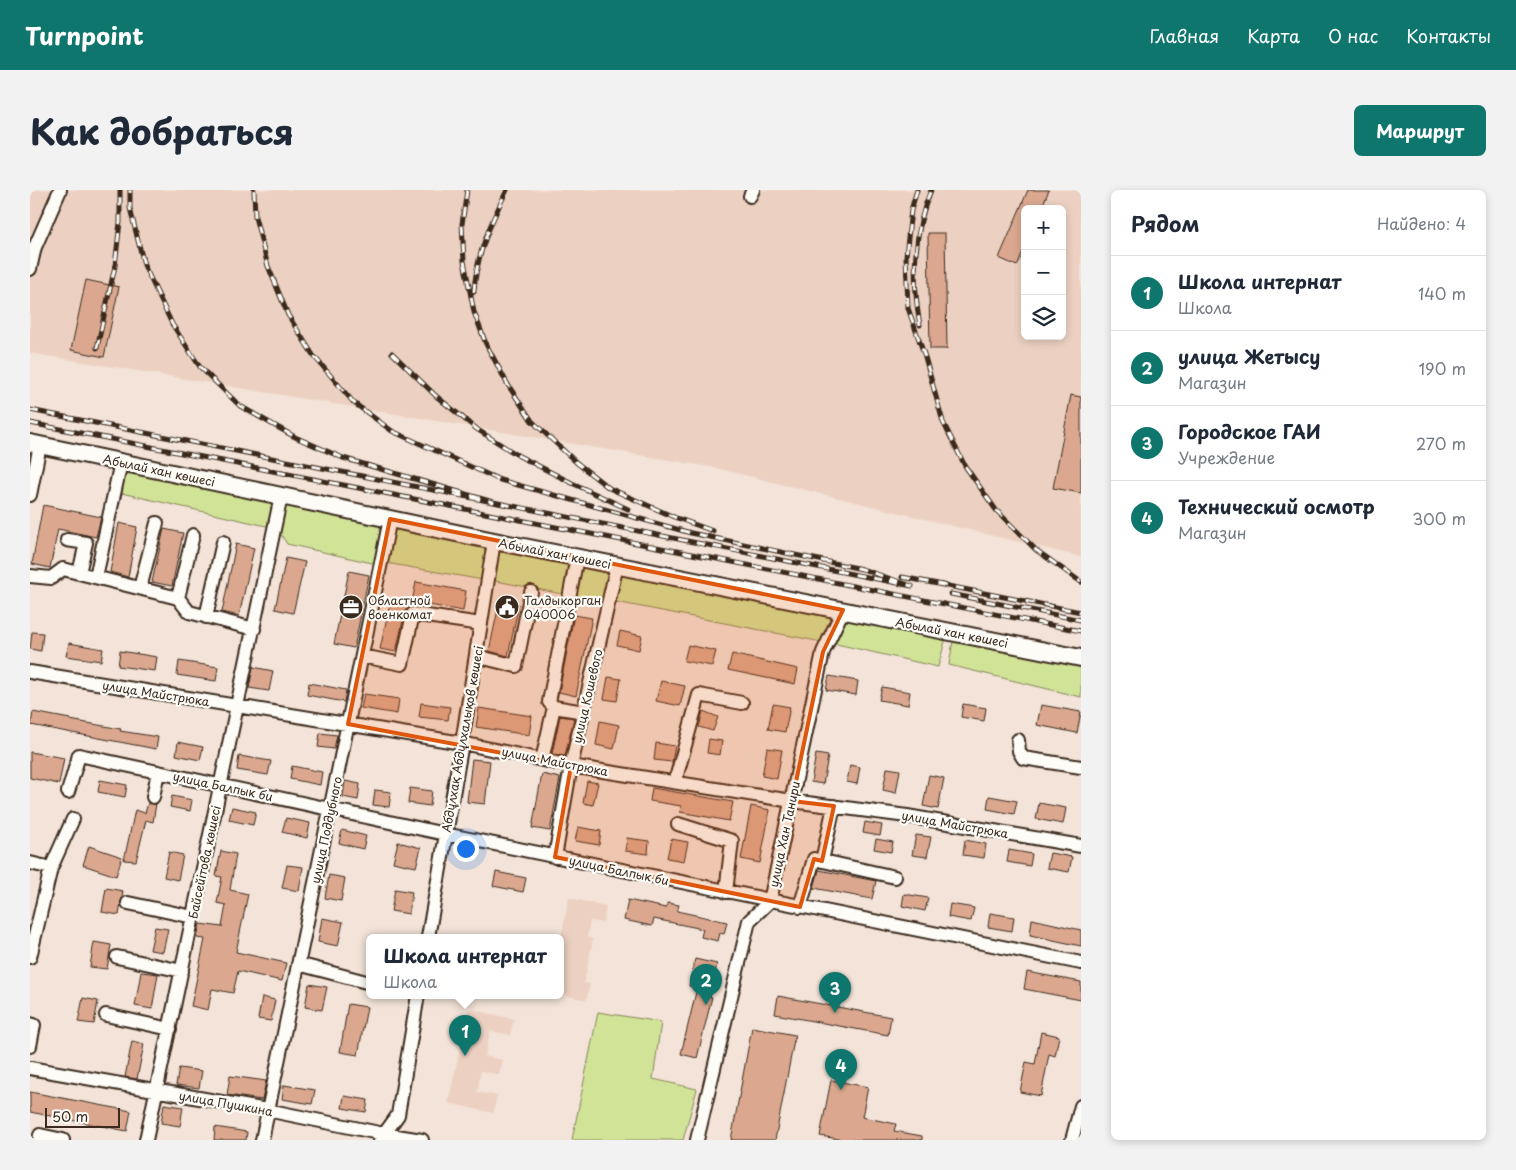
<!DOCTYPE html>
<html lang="ru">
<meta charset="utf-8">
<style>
:root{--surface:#fff;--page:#f2f2f3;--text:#1f2937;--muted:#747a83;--line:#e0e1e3;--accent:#0f766e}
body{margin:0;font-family:"Playpen Sans",sans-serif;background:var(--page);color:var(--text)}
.controls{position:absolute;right:15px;top:15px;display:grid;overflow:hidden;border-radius:8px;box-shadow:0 2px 8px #0003}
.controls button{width:45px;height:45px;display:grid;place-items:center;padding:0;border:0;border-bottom:1px solid var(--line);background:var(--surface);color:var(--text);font:25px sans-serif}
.scale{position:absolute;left:15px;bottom:12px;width:75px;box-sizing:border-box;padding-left:5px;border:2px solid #3b2a1e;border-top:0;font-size:14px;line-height:18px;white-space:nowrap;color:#3b2a1e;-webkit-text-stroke:4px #fdfcf7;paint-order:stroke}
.you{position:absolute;left:435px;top:658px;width:18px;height:18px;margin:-12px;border:4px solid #fff;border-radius:50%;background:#1a73e8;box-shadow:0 0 0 8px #1a73e833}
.badge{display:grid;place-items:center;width:32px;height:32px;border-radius:50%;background:var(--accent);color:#fff;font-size:16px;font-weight:700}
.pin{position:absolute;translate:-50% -41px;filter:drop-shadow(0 1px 2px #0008)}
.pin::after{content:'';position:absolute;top:26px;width:18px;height:15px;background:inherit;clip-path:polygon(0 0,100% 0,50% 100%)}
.popup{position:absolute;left:336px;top:744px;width:198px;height:65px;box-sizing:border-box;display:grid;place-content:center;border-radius:8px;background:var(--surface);filter:drop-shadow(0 1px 4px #0005);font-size:16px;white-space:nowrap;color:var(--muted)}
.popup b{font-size:19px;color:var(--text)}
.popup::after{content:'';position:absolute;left:50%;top:100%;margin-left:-10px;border:10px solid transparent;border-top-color:var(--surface)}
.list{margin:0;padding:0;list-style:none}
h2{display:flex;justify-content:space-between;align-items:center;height:65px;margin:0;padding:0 20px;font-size:21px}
h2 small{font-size:16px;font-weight:400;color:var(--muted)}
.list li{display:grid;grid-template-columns:32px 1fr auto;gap:15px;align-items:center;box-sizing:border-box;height:75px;padding:0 20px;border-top:1px solid var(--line)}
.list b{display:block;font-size:19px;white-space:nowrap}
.list p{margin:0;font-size:16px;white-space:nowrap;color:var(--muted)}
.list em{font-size:16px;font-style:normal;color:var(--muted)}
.icon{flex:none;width:28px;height:28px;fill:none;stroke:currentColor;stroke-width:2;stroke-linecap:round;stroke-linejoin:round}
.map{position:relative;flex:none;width:1051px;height:950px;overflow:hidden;border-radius:8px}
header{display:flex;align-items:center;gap:30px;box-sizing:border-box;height:70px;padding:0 25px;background:var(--accent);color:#fff}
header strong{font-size:24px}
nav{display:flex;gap:28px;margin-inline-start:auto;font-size:18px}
.intro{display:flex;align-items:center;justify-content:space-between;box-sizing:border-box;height:120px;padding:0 30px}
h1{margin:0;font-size:35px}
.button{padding:12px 22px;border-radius:8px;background:var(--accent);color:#fff;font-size:18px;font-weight:700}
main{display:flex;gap:30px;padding:0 30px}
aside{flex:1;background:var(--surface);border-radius:8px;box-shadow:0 2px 8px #0003}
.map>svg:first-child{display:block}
.built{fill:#ecd1c2;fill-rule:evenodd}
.green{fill:#d1e397;stroke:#86865a}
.building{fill:#dba88f;stroke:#3b2a1e}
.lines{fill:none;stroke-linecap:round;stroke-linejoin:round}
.minor-casing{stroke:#3b2a1e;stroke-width:16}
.major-casing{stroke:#3b2a1e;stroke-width:20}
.minor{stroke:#fdfcf7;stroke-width:12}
.major{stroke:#fdfcf7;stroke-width:16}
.rail-casing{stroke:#3b2a1e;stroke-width:5}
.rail{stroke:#fdfcf7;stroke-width:3;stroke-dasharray:9;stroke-linecap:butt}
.marked{fill:#df570d;fill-opacity:0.2;stroke:#df570d;stroke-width:4;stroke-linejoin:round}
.labels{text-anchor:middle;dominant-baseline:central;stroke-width:4.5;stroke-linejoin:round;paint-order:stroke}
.street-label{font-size:12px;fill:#3b2a1e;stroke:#fdfcf7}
.poi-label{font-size:12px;fill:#3b2a1e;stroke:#fdfcf7;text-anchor:start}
</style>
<header>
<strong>Turnpoint</strong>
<nav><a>Главная</a><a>Карта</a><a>О нас</a><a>Контакты</a></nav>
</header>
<div class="intro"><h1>Как добраться</h1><a class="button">Маршрут</a></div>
<main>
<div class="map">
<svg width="1051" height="950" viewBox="0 0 1051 950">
<rect width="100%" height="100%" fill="#f3e3d8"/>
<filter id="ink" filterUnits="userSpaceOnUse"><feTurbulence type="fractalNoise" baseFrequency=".02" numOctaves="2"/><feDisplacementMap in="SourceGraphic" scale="10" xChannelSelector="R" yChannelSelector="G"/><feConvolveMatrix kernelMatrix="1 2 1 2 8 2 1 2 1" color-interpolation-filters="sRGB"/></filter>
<g filter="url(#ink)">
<path class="built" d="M0,0h1051v367l-370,-90 -681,-114zM995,19h37v127h-37z
M539,708l37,8 -3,17 -13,-2 -3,16 6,2 -9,44 6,1 -4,16 -26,-6v-57h-7l1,-2 7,2z
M439,819l45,10 -4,16 -20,-4 -5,25 18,4 -4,15 -18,-4 -4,21 20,4 -4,17 -45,-10z"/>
<path class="green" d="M95,280l148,29 -2,28 -154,-35z
M254,311l103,20 -6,44 -94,-21 -9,-14z
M363,333l97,20 -7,37 -97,-17z
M469,356l114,23 -10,33 -112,-22z
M591,382l215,42 -14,28 -206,-40z
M817,424l100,20 -9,33 -106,-24z
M924,445l127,26v36l-132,-32z
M568,822l63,10 -8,57 44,10 -14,51h-111z"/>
<path class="building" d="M998,0h21l-8,19h-16v38l-8,19 -18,-8z
M898,43h17l2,116h-17z
M56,90l33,7 -15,70 -33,-7z
M1041,205l10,2v96l-28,-5z
M13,315l58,12 -5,20 -38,-8 -8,39 -18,-4z
M89,333l18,4 -9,50 -18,-5z
M134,339l19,4 -11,53 -20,-4z
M206,354l18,4 -15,68 -17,-4z
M256,368l19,4 -12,51 -18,-4z
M319,381l20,4 -15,73 -20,-4z
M386,392l50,9 -3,20 -51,-9z
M361,409l18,4 -4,9 -9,40 -16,-3z
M470,410l19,4 -11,52 -19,-5z
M544,425l18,3 -16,78 -17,-4z
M590,441l22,5 -3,14 -22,-5z
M2,442l11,1 -2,18 -11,-2z
M39,453l34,6 -2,12 -35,-5z
M658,455l28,6 -4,15 -28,-5z
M90,461l37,6 -2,14 -37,-5z
M702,464l66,15 -3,15 -67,-14z
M149,471l39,6 -2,14 -39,-6z
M223,477l20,4 -4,20 -20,-3z
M799,486l29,5 -2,14 -30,-5z
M578,487l13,2 -4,22 -13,-2z
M631,491l24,5 -5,20 -24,-5z
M279,493l37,7 -2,12 -37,-7z
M852,497l28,5 -2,13 -29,-5z
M334,504l35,5 -2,15 -36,-6z
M391,513l29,4 -2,13 -29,-3z
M743,514l17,3 -5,25 -17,-3z
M933,514l23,4 -2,13 -23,-4z
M1011,515l40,7 -4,21 -40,-8z
M449,518l53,8 -3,19 -53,-8z
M673,521l15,6 -5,14 -14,-4z
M3,522l37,7v1l51,9 -1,2 38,6 -2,12 -125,-24z
M530,526l14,2 -9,38 -13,-2z
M570,531l19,4 -5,24 -18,-4z
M290,543l17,2 -3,14 -16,-2z
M679,549l13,2 -2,14 -13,-2z
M148,552l25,5 -3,13 -24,-5z
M626,553l19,3 -3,16 -18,-2z
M737,558l15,2 -5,29 -15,-3z
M0,562l34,6 -5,26 -29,-6z
M786,564l12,2 -5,28 -12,-2z
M209,566l32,5 -3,14 -31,-5z
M442,569l18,2 -5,43 -18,-2z
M820,575l10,2 -3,17 -10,-2z
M262,576l30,6 -2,13 -30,-6z
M857,578l13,2 -4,23 -13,-3z
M512,584l18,4 -10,53 -18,-3z
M899,585l15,3 -6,31 -15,-3z
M70,590l27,5 -2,12 -27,-5z
M315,591l15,3 -2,16 -15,-3z
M557,591l11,2 -5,22 -10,-2z
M380,598l22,3 -2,15 -22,-3z
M622,598l81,14 -4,19 -49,-9 1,-6 -31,-5z
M345,600l16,2 -2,15 -16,-2z
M142,606l20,4 -2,11 -20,-4z
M959,606l28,5 -3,13 -27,-5z
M118,613l8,1 -3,18 -7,-2 -10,41 -12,-1 11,-50 10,3z
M1009,613l27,5 -3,16 -27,-5z
M721,616l19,4 -10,53 -19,-4z
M202,617l24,5 -3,13 -24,-5z
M256,628l24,5 -3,15 -25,-6z
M835,632l17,3 -2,11 -17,-3z
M548,637l23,4 -2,14 -24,-4z
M312,640l24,6 -3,13 -24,-6z
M886,645l15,2 -4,20 -15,-2z
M597,648l22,3 -1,13 -23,-3z
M641,649l17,3 -4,19 -17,-3z
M846,649l17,3 -2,10 -17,-3z
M935,650l21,4 -2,14 -21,-3z
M368,652l23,6 -5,19 -23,-5z
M59,656l33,11 -6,19 -33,-11z
M979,660l23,4 -2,12 -23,-4z
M191,661l15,3 -6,36 18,4 -12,58 50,11 -4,18 -44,-10 -5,22 -21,-4 -4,21 -17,-4 14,-67 -8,-1 3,-14 22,3 4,-22 -9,-2 5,-26 -6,-1z
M139,662l14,3 -5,25 -14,-3z
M1020,663l22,4 -3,15 -22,-4z
M257,675l16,2 -4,24 -17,-3z
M789,680l57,11 -4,18 -58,-11z
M466,682l30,6 -3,14 -30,-6z
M299,685l16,3 -4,23 -16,-3z
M76,698l17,3 -4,24 -17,-3z
M365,699l17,3 -3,22 -18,-3z
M874,704l24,4 -3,13 -23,-5z
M598,710l38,8 1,-5 12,2 -2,6 50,11 -3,12 -4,-1 -2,8 -17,-4 2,-8 -49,-10 -2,7 -28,-6z
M920,714l24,4 -3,13 -23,-4z
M960,723l24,4 -2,14 -24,-4z
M292,728l21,4 -5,24 -20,-4z
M1002,729l49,11v16l-51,-11z
M125,737l13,2 -5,23 -13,-2z
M64,752l17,3 -4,24 -17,-2z
M665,769l22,5 -7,33h2l-15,61 -16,-4 16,-66 -8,-2z
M111,782l17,2 -6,35 -17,-3z
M997,782l54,10v18l-57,-11z
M279,794l18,3 -5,23 -17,-3z
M748,806l113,21 -3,18 -113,-21z
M232,807l13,3 -4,21 -13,-2z
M53,808l15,3 -4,23 -16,-2z
M318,814l19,3 -9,48 -18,-3z
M722,837l43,8 -20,105h-44z
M1011,842l18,4 -4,20 -6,-2 -8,42 -21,-4 6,-30 9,2z
M102,851l12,3 -7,35 -12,-2z
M149,878l23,3 -3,17 -23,-3z
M200,886l36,5 -4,19 -35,-5z
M801,890l37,7 -6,30 34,7 -2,7 28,5v4h-77l-25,-4z
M254,895l31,5 -3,14 -30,-5z
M0,902l101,19 -4,20 -97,-19z
M314,906l24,4 -2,12 -24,-4z
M134,914l19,3 -3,19 -19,-3z
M185,937l32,5 -1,8h-32z"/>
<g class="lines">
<defs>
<path id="minor" d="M720,6l3,-6
M0,79l5,-22 25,-57
M0,305l10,-50
M37,350l19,3 -7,30
M0,386l21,2 12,-9 115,29 11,14 65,17
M66,387l25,-115
M110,398l17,-65
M148,408l15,-63
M176,427l17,-75
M332,466l40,8 11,-50 68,10
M446,466l40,10 15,-74
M0,482l432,71 109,23 221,35 115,15 174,30
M524,517l30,5
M988,550l1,11 4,7 58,9
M512,570l12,-53 -5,-5 28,-145
M645,592l24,-87 43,8
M38,602l11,-37 366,79 636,129
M123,607l5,-25
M648,634l54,17 -6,51
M525,667l16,-91 46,-201
M792,671l12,-55
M0,673l21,5
M98,713l65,14
M770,717l14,-48 81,18
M398,747l34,-194 32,-202
M0,767l21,-89 22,-49
M87,767l65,14
M268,774l72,19
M76,825l64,14
M0,834l4,1 -4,21
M0,878l237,42 117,24 38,6
M9,950l1,-5 23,5
M116,950l135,-644
M232,950l128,-621
M350,950l18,-25 20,-120
M667,950l52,-219 21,-20 53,-249 20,-42
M1042,950l9,-34"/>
<path id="major" d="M0,253l464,98 587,117"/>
</defs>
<use href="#minor" class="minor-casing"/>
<use href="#major" class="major-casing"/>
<use href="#minor" class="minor"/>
<use href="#major" class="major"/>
<defs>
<path id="rail" d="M224,0l1,27 13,49 20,49 25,40 41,48 38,28 108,49 191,53 171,36 50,17 -419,-84
M437,0l-5,34 2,37 10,51 12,32 22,41 24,36 45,42 32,25 65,29 39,14
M887,0l-6,20 -5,46 2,52 17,49 18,65 22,44 31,44 40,40 45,32
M444,102c2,-37 17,-70 33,-102
M890,135c-8,-44 -7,-93 11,-135
M67,158l18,-82 5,-44v-32
M362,163l44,43 42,34 41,26 53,27 56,26
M0,220l463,92 -150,-44 -48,-21 -55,-31 -40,-39 -28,-43 -28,-59 -14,-57v-18
M0,233l1051,208
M872,387l179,35
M921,404l130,26"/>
</defs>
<use href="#rail" class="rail-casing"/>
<use href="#rail" class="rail"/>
</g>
</g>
<path class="marked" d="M360,329l453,91 -20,42 -31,149 42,5 -12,55 -8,-2 -14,48 -245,-50 16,-91 -223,-42z"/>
<defs>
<symbol id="office-disc" viewBox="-11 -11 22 22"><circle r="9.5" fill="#3b2a1e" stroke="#fdfcf7"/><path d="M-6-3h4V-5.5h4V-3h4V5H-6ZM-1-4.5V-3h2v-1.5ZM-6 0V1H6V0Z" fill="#fff"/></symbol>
<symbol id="civic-disc" viewBox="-11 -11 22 22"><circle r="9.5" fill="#3b2a1e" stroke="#fdfcf7"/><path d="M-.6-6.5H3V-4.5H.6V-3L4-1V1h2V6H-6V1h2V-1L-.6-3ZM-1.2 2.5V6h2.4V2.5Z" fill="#fff"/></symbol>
</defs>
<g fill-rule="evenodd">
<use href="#office-disc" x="307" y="403" width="28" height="28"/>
<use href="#civic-disc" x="463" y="403" width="28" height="28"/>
</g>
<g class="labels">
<g class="street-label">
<text transform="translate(129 280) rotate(12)">Абылай хан көшесі</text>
<text transform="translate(525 363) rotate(11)">Абылай хан көшесі</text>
<text transform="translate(922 442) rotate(11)">Абылай хан көшесі</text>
<text transform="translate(126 503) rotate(9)">улица Майстрюка</text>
<text transform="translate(557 506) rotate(-77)">улица Кошевого</text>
<text transform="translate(432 549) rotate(-80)">Абдұлхақ Абдұлхалықов көшесі</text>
<text transform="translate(525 571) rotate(11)">улица Майстрюка</text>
<text transform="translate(193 596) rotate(12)">улица Балпык би</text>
<text transform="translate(925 634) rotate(10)">улица Майстрюка</text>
<text transform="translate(296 640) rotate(-78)">улица Поддубного</text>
<text transform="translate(754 644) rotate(-78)">улица Хан Танири</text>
<text transform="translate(174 672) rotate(-78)">Байсейітова көшесі</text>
<text transform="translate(589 680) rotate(12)">улица Балпык би</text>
<text transform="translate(196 913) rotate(10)">улица Пушкина</text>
</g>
<g class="poi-label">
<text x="338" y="410">Областной<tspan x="338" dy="14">военкомат</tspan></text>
<text x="494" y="410">Талдыкорган<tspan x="494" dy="14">040006</tspan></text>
</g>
</g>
</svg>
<div class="controls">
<button>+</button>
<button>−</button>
<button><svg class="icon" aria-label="layers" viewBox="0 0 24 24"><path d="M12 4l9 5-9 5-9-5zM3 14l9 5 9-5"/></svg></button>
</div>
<div class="scale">50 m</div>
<div class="you"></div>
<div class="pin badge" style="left:435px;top:866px">1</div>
<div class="popup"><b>Школа интернат</b>Школа</div>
<div class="pin badge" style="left:676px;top:815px">2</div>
<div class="pin badge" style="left:805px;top:823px">3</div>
<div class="pin badge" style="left:811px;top:900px">4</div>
</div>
<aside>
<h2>Рядом<small>Найдено: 4</small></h2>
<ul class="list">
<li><span class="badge">1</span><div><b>Школа интернат</b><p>Школа</p></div><em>140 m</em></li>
<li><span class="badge">2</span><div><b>улица Жетысу</b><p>Магазин</p></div><em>190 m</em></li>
<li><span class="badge">3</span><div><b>Городское ГАИ</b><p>Учреждение</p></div><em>270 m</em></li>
<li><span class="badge">4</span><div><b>Технический осмотр</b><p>Магазин</p></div><em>300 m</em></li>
</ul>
</aside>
</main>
